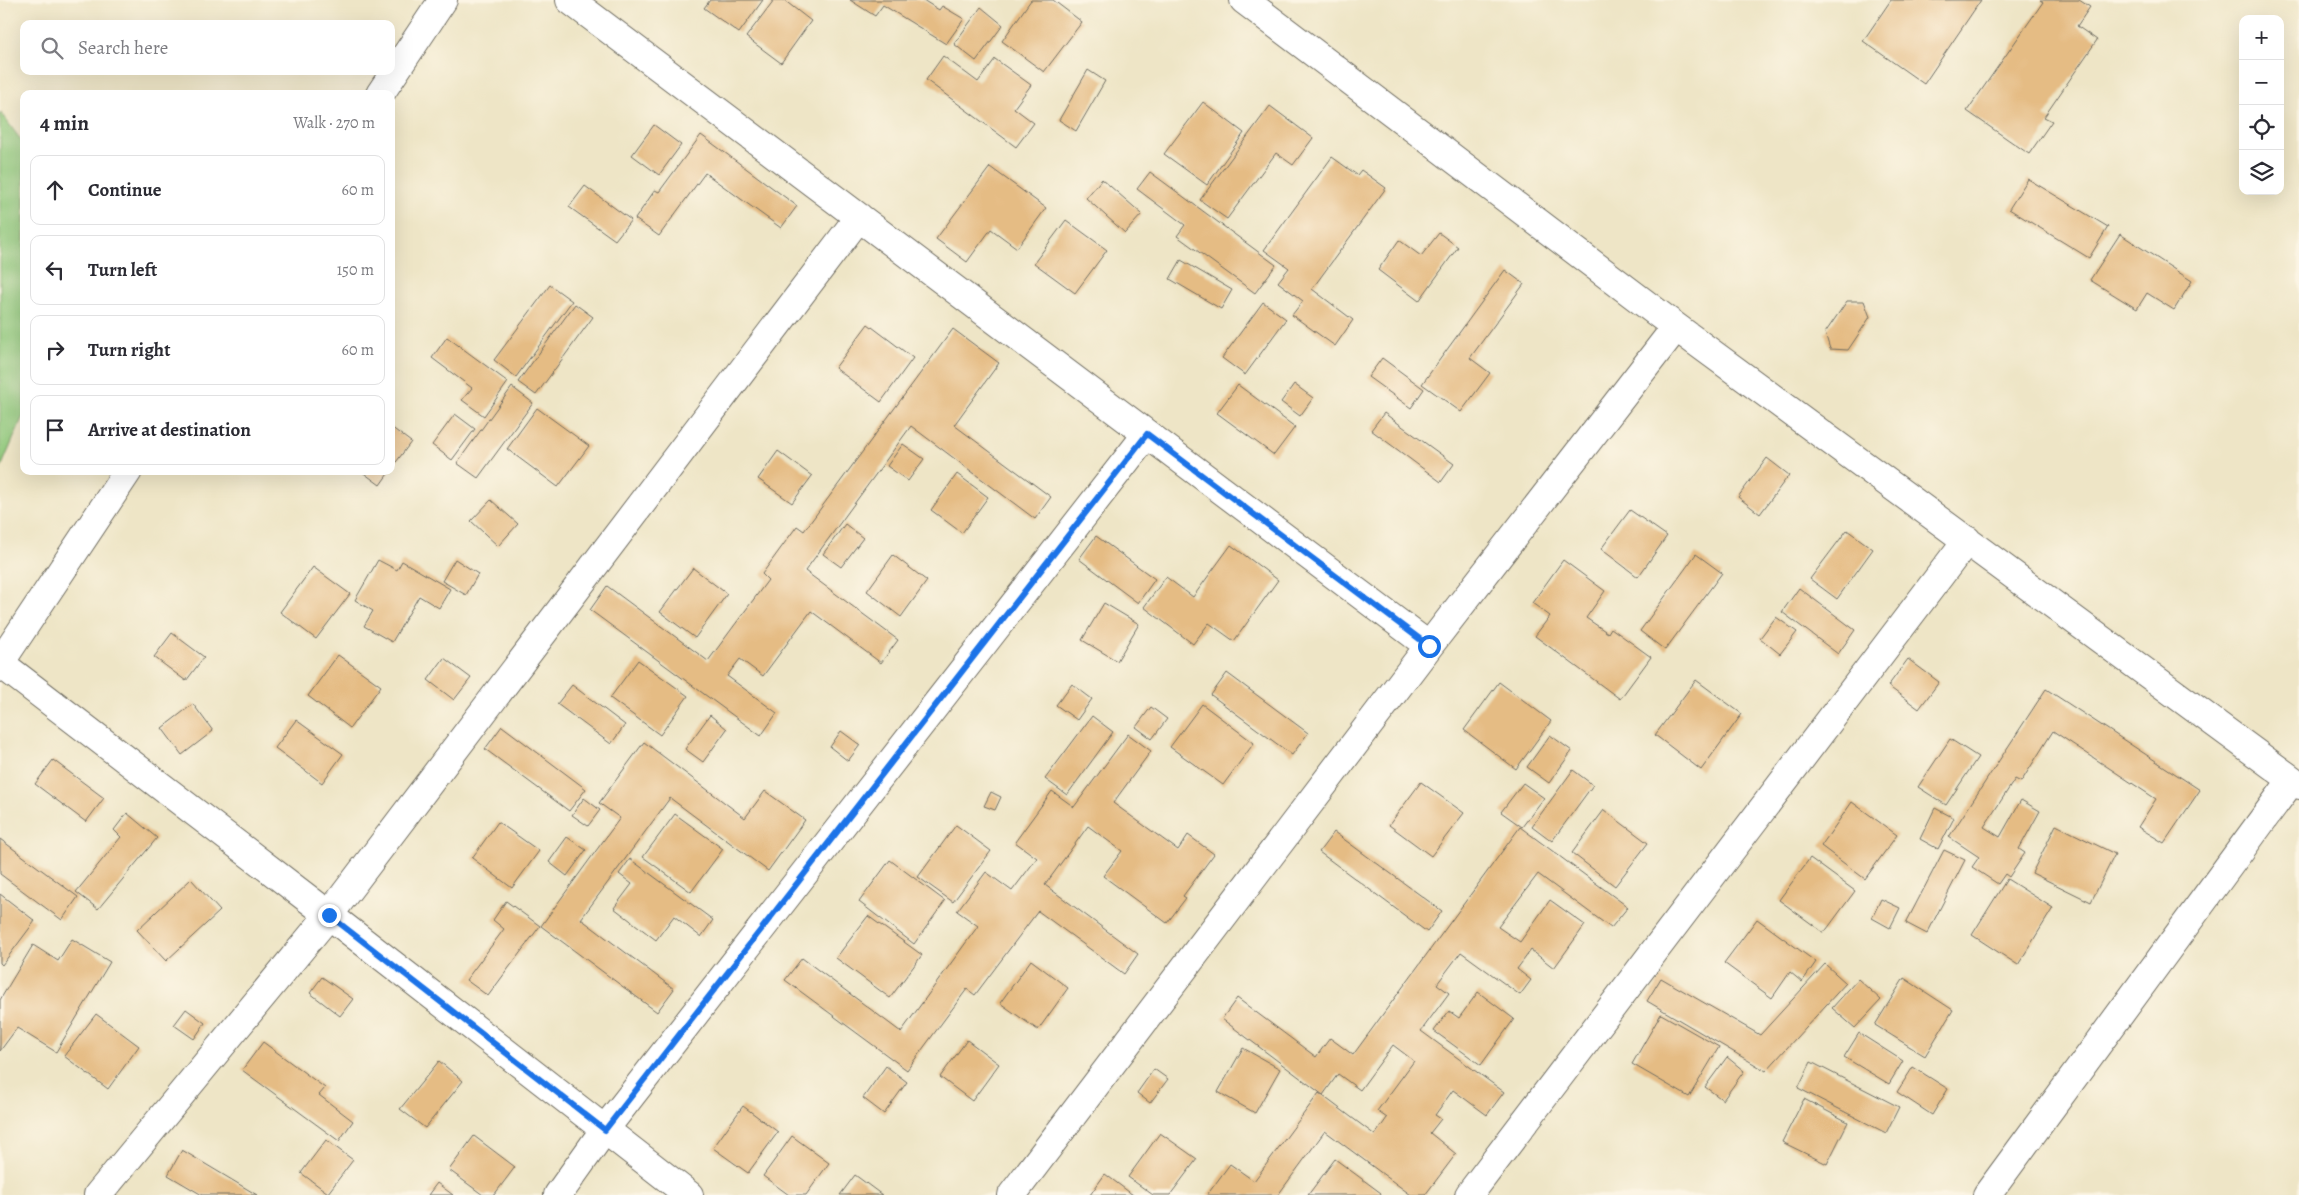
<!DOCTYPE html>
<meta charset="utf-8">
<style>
:root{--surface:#fff;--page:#f7f7f7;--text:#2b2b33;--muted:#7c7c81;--line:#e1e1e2}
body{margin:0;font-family:Alegreya,serif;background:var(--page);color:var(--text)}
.controls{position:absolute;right:15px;top:15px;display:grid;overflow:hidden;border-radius:10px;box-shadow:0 5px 20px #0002}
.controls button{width:45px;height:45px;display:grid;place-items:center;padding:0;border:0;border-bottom:1px solid var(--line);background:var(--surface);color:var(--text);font:25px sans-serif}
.stop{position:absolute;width:15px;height:15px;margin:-11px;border:4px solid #1a73e8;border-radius:50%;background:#fff}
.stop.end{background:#1a73e8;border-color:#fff;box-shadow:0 1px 5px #0008}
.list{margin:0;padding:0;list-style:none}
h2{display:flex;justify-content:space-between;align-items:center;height:65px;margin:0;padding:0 20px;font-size:21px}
h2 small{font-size:16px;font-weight:400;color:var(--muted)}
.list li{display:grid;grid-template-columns:32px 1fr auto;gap:15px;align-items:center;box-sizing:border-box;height:70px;margin:0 10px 10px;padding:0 10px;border:1px solid var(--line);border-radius:10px}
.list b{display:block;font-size:19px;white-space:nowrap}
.list em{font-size:16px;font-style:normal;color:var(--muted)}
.icon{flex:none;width:28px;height:28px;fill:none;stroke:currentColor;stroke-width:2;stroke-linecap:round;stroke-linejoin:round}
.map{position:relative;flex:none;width:2299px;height:1195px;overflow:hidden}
.search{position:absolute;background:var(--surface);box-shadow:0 5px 20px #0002;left:20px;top:20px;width:375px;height:55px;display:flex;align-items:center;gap:12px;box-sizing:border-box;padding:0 18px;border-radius:10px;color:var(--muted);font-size:19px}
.panel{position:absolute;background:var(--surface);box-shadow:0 5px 20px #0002;left:20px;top:90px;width:375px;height:385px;border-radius:10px}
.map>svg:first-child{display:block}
.green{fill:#90c87b;stroke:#5e7a53}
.building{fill:#e5bc84}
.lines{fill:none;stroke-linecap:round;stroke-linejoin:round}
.street-casing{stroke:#6f6c61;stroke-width:30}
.street{stroke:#fff;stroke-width:28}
.route{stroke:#1a73e8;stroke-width:6}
</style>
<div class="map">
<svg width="2299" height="1195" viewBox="0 0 2299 1195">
<rect width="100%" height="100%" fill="#fcf5e5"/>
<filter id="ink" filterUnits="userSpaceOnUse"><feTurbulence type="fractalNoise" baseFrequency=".02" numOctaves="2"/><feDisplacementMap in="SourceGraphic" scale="10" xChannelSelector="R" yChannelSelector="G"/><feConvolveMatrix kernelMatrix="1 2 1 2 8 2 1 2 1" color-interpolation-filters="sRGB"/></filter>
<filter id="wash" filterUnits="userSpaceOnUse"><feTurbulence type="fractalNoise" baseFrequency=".0096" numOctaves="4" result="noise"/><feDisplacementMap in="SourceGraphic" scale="20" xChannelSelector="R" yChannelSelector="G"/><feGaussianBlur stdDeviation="1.12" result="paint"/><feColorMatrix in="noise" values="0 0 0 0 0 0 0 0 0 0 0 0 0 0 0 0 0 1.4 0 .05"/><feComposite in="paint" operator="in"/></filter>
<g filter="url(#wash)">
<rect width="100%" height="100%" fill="#eee5c6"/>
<path class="green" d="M0,112l21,28 3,10v264l-24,56z"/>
<g id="blocks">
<path class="building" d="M710,0h53l-24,33 -35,-25z
M774,0h10l27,21 -30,42 -35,-26z
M850,0h73l16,10 3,-4 22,13 -18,25 -63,-39 -8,11z
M1031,0h22l29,22 -38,50 -42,-31z
M1891,0h90l-57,84 -61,-43z
M2040,0h39l11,7 -13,19 20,14 -53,77 8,4 -23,33 -62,-43 76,-109z
M981,7l22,18 -27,36 -22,-17z
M943,56l35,26 17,-23 36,26 -17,23 20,15 -18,24 -90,-67z
M1088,70l17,11 -29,50 -17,-11z
M1203,102l41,31 -37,52 -43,-31z
M1270,106l43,32 -20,27 -17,-12 -49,66 -27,-19z
M654,125l27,20 -22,30 -27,-20z
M701,135l96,71 -16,22 -76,-55 -46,63 -24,-17 20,-29 4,2z
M1332,157l25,18 4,-5 25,18 -74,101 41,31 -18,26 -43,-31 11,-14 -25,-19 11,-14 -25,-18z
M990,167l56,41 -29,40 -26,-19 -24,33 -31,-23z
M1150,172l126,93 -21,28 -78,-57 8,-11 -48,-36z
M1102,179l40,35 -17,19 -39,-35z
M2028,179l80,48 -19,31 -80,-49z
M585,186l46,34 -16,20 -46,-33z
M1066,220l41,30 -32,43 -41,-30z
M1439,233l19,14 -39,54 -41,-31 21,-30 22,16z
M2120,234l72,47 -18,29 -27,-17 -10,16 -47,-29z
M1181,260l51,30 -11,19 -51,-30z
M1505,270l19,14 -54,74 20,15 -29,39 -39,-28z
M550,285l22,16 -56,76 -22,-17z
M1847,301h17l6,16 -22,33 -18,-1 -5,-16z
M1263,302l23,17 -41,56 -23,-17z
M575,304l18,13 -57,78 -18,-13z
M868,324l45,34 -32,44 -46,-34z
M953,329l46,34 -45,62 97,72 -16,22 -124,-93 -106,145 93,69 -17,23 -70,-52 -48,65 -23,-17 -13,17 50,37 -16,23 -171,-126 17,-24 101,75 60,-81 -6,-6 35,-48 7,5z
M447,337l61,45 -24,34 -22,-16 10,-12 -40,-30z
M1382,358l42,31 -13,19 -43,-31z
M1294,384l19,14 -13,18 -19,-14z
M1238,385l57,42 -21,28 -57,-42z
M512,387l21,16 -55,75 -21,-15z
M537,408l52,38 -31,41 -51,-38z
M1384,413l70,51 -13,18 -70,-52z
M455,414l20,15 -23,31 -20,-15z
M391,427l20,15 -20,27z
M903,444l21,15 -16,22 -21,-15z
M778,451l34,25 -20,27 -34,-24z
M1767,458l22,17 -29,39 -22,-17z
M361,471h29l-10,14z
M957,474l31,23 -26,36 -31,-23z
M491,500l27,24 -20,22 -27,-25z
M1630,510l37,26 -29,41 -37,-28z
M845,524l18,14 -22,29 -18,-13z
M1847,530l26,19 -36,50 -27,-20z
M1096,536l59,43 -17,24 -59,-44z
M1231,545l47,35 -44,61 -25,-18 -16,21 -49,-37 22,-30 27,20z
M1696,554l26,19 -57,77 -25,-19z
M893,555l34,26 -26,36 -34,-26z
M455,559l23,15 -12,21 -24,-14z
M378,560l19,10 5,-9 48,28 -11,19 -20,-12 -27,46 -28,-16 9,-15 -18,-11z
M1563,560l42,31 -19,27 22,15 3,-5 40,29 -31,42 -85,-63 15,-20 -18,-13z
M313,567l37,27 -34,45 -36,-27z
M693,568l34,26 -32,44 -35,-26z
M1799,588l56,42 -17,24 -56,-42z
M1104,603l35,21 -22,37 -35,-21z
M1776,617l21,15 -17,22 -20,-16z
M172,633l32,24 -18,24 -32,-24z
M338,655l43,31 -31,42 -42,-32z
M444,658l27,20 -17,22 -26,-20z
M1908,659l31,23 -20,27 -31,-23z
M638,660l50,36 -28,39 -50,-37z
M1227,673l81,60 -16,22 -81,-60z
M1696,680l46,34 -41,56 -46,-35z
M1499,682l52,39 -35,48 -52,-39z
M1072,684l20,15 -15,21 -21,-15z
M572,685l53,40 -14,19 -54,-40z
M2046,689l154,101 -36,53 -26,-16 18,-28 -103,-68 -32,51 -6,-3 -31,48 16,10 21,-37 19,11 -21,38 6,4 -16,24 -4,-3 -7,10 -26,-17 7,-10 -30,-20z
M193,704l20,27 -31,24 -20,-27z
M1202,704l52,39 -31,42 -53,-38z
M1151,707l16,12 -15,20 -16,-12z
M710,715l17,14 -24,33 -18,-13z
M1092,716l21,16 -46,63 -22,-16z
M296,720l47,34 -21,29 -47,-35z
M502,726l84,63 -17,22 -84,-62z
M841,731l19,14 -12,16 -18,-14z
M1128,734l23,17 -38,52 65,47 10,-15 26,19 -31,42 3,2 -19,25 -64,-47 19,-25 -34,-25 -43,59 93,69 -14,20 -86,-63 -63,84 -8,-6 -60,81 -122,-90 17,-22 99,74 77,-106 -21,-15 29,-39 26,19 25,-33 -22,-16 37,-51 22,16z
M1550,735l22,16 -23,32 -22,-16z
M1950,739l28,18 -32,48 -28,-18z
M644,742l101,76 20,-27 40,29 -37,51 -98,-73 -89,121 93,70 -17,23 -116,-86 79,-108 -21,-15z
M53,760l51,38 -18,24 -51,-38z
M1573,770l20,15 -41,56 -20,-15z
M1421,782l43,31 -33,43 -42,-31z
M1523,783l21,15 -22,29 -21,-15z
M991,792l10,5 -6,13 -11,-4z
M584,798l16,12 -12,16 -16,-11z
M1852,802l45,33 -32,44 -44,-33z
M1935,808l19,10 -16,31 -18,-10z
M1604,810l44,33 -33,43 -43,-33z
M127,813l30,25 -59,71 -22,-17 45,-55 -7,-7z
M675,814l48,35 -32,43 -48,-35z
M498,822l41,29 -27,37 -40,-30z
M956,825l35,26 -38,51 -35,-25z
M2056,825l59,29 -24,48 -59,-29z
M1520,827l108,80 -17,21 -73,-54 -40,53 22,15 30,-42 35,25 -31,43 -23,-18 -14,19 14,11 -11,15 -59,-43 -24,32 12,9 -28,38 83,61 -17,23 -34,-25 -18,25 6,4 -11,14 26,21 -31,41h-14l-86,-64 -47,64h-71l23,-31 24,17 65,-88 56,42 12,-17 -10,-7 37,-50 -21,-16 -33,45 -22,-16 -15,21 -101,-76 15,-21 79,59 14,-19 23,17z
M1334,832l108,79 -15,21 -108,-80z
M567,837l19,13 -19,26 -18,-14z
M0,839l78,58 -16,23 -62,-46z
M1944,850l21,10 -38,74 -21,-11z
M1810,858l45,33 -31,42 -45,-33z
M630,859l83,61 -12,17 -27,-21 -18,24 -42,-32 18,-24 -13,-10z
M890,860l55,41 -31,43 -55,-42z
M191,879l29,32 -54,50 -29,-31z
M2007,879l46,29 -35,57 -46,-30z
M0,894l35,27 -33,44 -2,-2z
M1881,899l19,9 -10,20 -18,-10z
M506,901l34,25 -52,70 -22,-16 38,-51 -11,-9z
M868,916l54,39 -32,43 -54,-40z
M1757,919l59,43 -14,20 -12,-10 -18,26 -48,-35z
M72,939l38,23 -54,90 -39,-24 -17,23v-51l33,-55 25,16z
M1031,960l37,28 -30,42 -38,-27z
M1825,964l21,19 -80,88 -119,-70 14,-23 99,57z
M322,977l31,22 -13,17 -30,-23z
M1904,978l49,32 -28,46 -50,-31z
M1858,979l23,21 -26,28 -23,-20z
M1478,992l36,27 -33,46 -47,-34 15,-20 10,7z
M186,1009l19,14 -11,16 -20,-14z
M96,1014l43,32 -31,43 -44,-33z
M1661,1014l58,33 -30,50 -57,-33z
M1859,1033l44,28 -14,23 -45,-27z
M967,1040l32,24 -27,37 -32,-24z
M263,1042l62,46 -6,7 34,26 -14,20 -97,-71z
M1243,1048l37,21 -25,44 -37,-21z
M1727,1057l17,14 -21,29 -18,-13z
M439,1061l24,20 -38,47 -25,-19z
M1811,1062l88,45 -13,26 -88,-45z
M886,1066l21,16 -23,32 -21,-16z
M1913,1067l35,22 -16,26 -35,-23z
M1154,1069l14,10 -18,24 -13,-10z
M1804,1099l44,23 -21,42 -45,-22z
M743,1106l35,26 -30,41 -35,-25z
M1160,1133l37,26 -27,36h-17l-25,-18z
M474,1136l41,31 -21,28h-11l-34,-25z
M792,1136l37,27 -23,32h-17l-26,-19z
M326,1140l27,20 -25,33 -27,-20z
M182,1150l75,45h-55l-34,-20z
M1335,1159l46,34 -1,2h-72z
M1105,1174l28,21h-43z
M855,1175l27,20h-42z
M437,1183l16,12h-25z"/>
</g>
</g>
<g filter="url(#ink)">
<use href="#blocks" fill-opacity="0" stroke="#6f6c61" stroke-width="1"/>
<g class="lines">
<defs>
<path id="street" d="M570,0l859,646
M1244,0l432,327 623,458
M380,94l63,-94
M0,663l329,252 360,280
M0,663l128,-192
M98,1195l231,-280 530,-698
M558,1195l47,-66 542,-695
M1012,1195l417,-549 247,-319
M1469,1195l498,-655
M1987,1195l305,-415"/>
</defs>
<use href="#street" class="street-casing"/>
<use href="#street" class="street"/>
</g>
</g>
<g class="lines" filter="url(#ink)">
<path class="route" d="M329,915l276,215 542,-696 282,212"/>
</g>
</svg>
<div class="controls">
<button>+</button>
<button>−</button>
<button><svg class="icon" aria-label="locate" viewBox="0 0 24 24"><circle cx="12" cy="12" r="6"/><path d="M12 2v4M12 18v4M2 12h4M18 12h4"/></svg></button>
<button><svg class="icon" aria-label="layers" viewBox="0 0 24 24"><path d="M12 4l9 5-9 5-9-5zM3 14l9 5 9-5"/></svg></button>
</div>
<div class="stop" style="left:1429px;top:646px"></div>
<div class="stop end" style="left:329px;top:915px"></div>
<div class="search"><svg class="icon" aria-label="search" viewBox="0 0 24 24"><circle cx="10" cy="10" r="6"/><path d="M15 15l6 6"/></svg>Search here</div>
<section class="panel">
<h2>4 min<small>Walk · 270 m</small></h2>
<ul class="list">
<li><svg class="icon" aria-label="ahead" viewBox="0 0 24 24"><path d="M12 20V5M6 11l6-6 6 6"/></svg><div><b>Continue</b></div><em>60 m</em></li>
<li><svg class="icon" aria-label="left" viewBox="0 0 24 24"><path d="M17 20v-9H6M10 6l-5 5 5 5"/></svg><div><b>Turn left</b></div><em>150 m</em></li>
<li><svg class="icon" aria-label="right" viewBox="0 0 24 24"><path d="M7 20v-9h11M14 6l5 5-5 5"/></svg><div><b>Turn right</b></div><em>60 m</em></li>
<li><svg class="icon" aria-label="arrive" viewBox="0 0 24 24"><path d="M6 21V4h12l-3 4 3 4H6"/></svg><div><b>Arrive at destination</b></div></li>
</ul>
</section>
</div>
